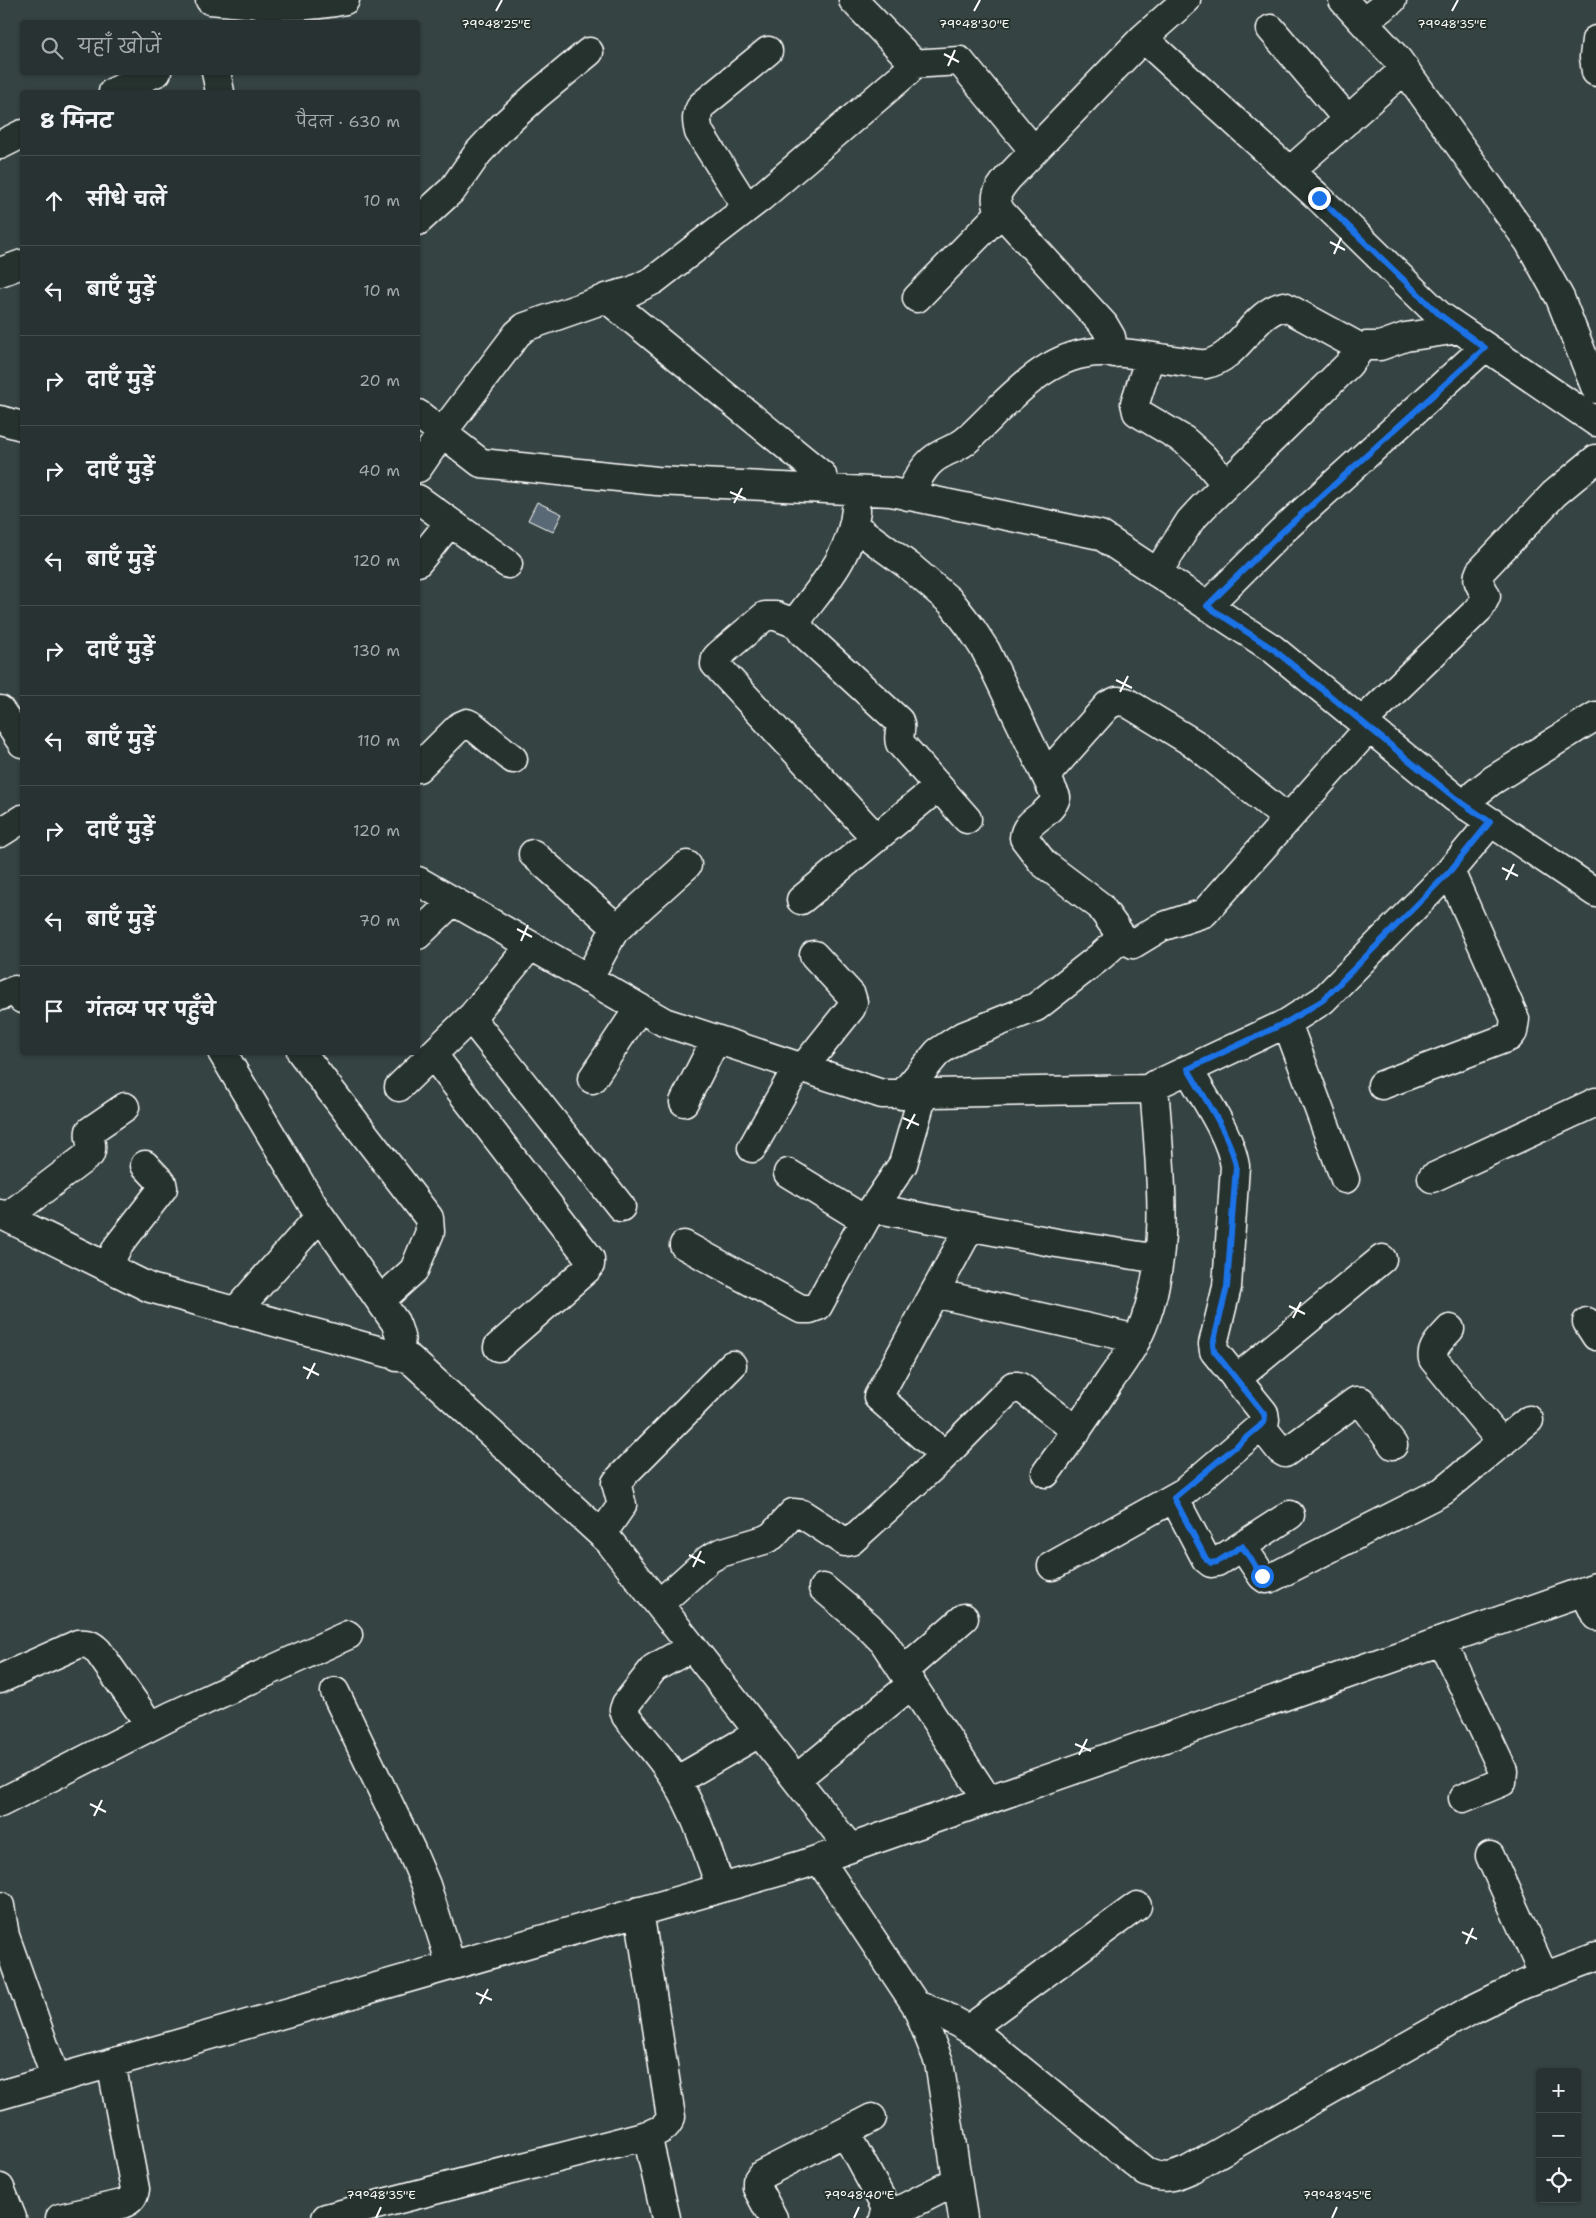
<!DOCTYPE html>
<html lang="hi">
<meta charset="utf-8">
<style>
:root{--surface:#283232;--page:#343e3e;--text:#f1f3f6;--muted:#a5aaac;--line:#444d4d}
body{margin:0;font-family:"Shantell Sans","Playpen Sans Deva",sans-serif;background:var(--page);color:var(--text)}
.controls{position:absolute;right:15px;bottom:15px;display:grid;overflow:hidden;border-radius:5px;box-shadow:0 1px 4px #0004}
.controls button{width:45px;height:45px;display:grid;place-items:center;padding:0;border:0;border-bottom:1px solid var(--line);background:var(--surface);color:var(--text);font:25px sans-serif}
.stop{position:absolute;width:15px;height:15px;margin:-11px;border:4px solid #1a73e8;border-radius:50%;background:#fff}
.stop.end{background:#1a73e8;border-color:#fff;box-shadow:0 1px 5px #0008}
.list{margin:0;padding:0;list-style:none}
h2{display:flex;justify-content:space-between;align-items:center;height:65px;margin:0;padding:0 20px;font-size:21px}
h2 small{font-size:16px;font-weight:400;color:var(--muted)}
.list li{display:grid;grid-template-columns:32px 1fr auto;gap:15px;align-items:center;box-sizing:border-box;height:90px;padding:0 20px;border-top:1px solid var(--line)}
.list b{display:block;font-size:19px;white-space:nowrap}
.list em{font-size:16px;font-style:normal;color:var(--muted)}
.icon{flex:none;width:28px;height:28px;fill:none;stroke:currentColor;stroke-width:2;stroke-linecap:round;stroke-linejoin:round}
.map{position:relative;flex:none;width:1596px;height:2218px;overflow:hidden}
.search{position:absolute;background:var(--surface);box-shadow:0 1px 4px #0004;left:20px;top:20px;width:400px;height:55px;display:flex;align-items:center;gap:12px;box-sizing:border-box;padding:0 18px;border-radius:5px;color:var(--muted);font-size:19px}
.panel{position:absolute;background:var(--surface);box-shadow:0 1px 4px #0004;left:20px;top:90px;width:400px;height:965px;border-radius:5px}
.map>svg:first-child{display:block}
.building{fill:#5a6976;stroke:#fff}
.lines{fill:none;stroke-linecap:round;stroke-linejoin:round}
.minor-casing{stroke:#fff;stroke-width:31}
.minor{stroke:#26332d;stroke-width:28}
.route{stroke:#1a73e8;stroke-width:6}
.ticks{fill:none;stroke:#fff;stroke-width:2}
.ticks-label{font-size:12px;text-anchor:middle;fill:#fff;stroke:#26332d;stroke-width:4;stroke-linejoin:round;paint-order:stroke}
</style>
<div class="map">
<svg width="1596" height="2218" viewBox="0 0 1596 2218">
<rect width="100%" height="100%" fill="#364343"/>
<filter id="ink" filterUnits="userSpaceOnUse"><feTurbulence type="fractalNoise" baseFrequency=".02" numOctaves="2"/><feDisplacementMap in="SourceGraphic" scale="10" xChannelSelector="R" yChannelSelector="G"/><feConvolveMatrix kernelMatrix="1 2 1 2 8 2 1 2 1" color-interpolation-filters="sRGB"/></filter>
<g filter="url(#ink)">
<path class="building" d="M537,502l25,12 -9,18 -25,-12z"/>
<g class="lines">
<defs>
<path id="minor" d="M210,0c45,4 90,10 135,0
M1186,0l-43,38 176,160 120,117 157,107
M1343,0l55,60 131,182 31,56 36,91
M1363,22l29,-22
M1271,29l77,91
M1596,40l-2,17 2,15
M911,64l49,-3 74,90
M216,72l4,20
M113,92l44,-20
M0,145l22,-11
M1290,171l115,-102
M747,208l-48,-76c-3,-12 -3,-18 3,-27l66,-54
M1001,212l103,113 7,12 3,16
M418,221l35,-32 25,-36 24,-26 35,-32 52,-43
M0,272l22,-8
M606,298l216,177 -7,13
M917,298l84,-86c-9,-15 -3,-22 7,-34l135,-140
M1150,357l-15,46 2,9 47,28 19,17 23,27
M418,414l63,49 176,18 234,11 209,43 173,114 182,149 141,95
M0,420l22,6
M418,468l24,-35 75,-99 8,-7 88,-31 19,-5 22,-11 106,-82 147,-126 4,-8 -2,-6 -56,-58
M908,496c9,-15 16,-33 32,-41 10,-6 20,-8 29,-17 38,-35 76,-86 132,-86 26,-1 54,6 79,9 8,1 18,4 26,3 33,-6 46,-51 78,-58l77,42
M418,499l90,65
M856,510c-5,45 -30,71 -56,106l-1,9 3,7 97,89c4,8 -2,15 1,22l67,76
M854,526l55,40 42,36 20,26 15,23 70,146c-5,19 -31,22 -32,41l19,25 57,43 22,31
M418,562l32,-40
M1157,573l33,-52 13,-14 145,-142 13,-17 5,-2h14l25,-9 54,-8
M1207,606l75,-75 203,-184
M799,625l-23,-9h-11l-45,38 -4,4 -1,6 161,174
M0,710l22,33
M1362,722l118,-114 6,-12c-4,-10 -11,-14 -6,-24l74,-78 42,-35
M418,768l42,-42 7,-3 6,3 40,33
M1047,774l61,-69 9,-4 9,1 69,42 93,75
M1466,806l10,-13 17,-13 103,-64
M0,833l22,-14
M533,854l84,74
M418,881l246,141 218,72 265,-5 140,-66 36,-23 127,-129 41,-49
M801,900l137,-113
M418,935l35,-34
M588,979l26,-48 73,-66
M0,996l15,-6 4,2 3,7
M471,1018l150,189
M1287,1023l58,156
M222,1052l92,155 81,115c6,14 8,21 2,35
M301,1052l128,166 1,14 -16,38 -34,31
M433,1055l157,204v6l-3,4 -89,78
M803,1068l48,-60 2,-6 -2,-7 -37,-40
M592,1079l47,-71
M1382,1085l127,-48 4,-5 2,-13 -65,-148
M399,1087l74,-72 57,-69
M902,1095l36,-43 23,-15 75,-30 65,-51 21,-19 11,7 28,-17 43,-14 165,-185
M684,1102l32,-63
M752,1148l46,-82
M788,1173l77,47
M1432,1178l164,-76
M873,1208l184,35 102,16
M0,1214l150,74 260,71 199,182 241,307
M7,1217l83,-63c4,-9 -2,-14 0,-23l35,-24
M684,1245l117,64h9l8,-3 47,-86 38,-56 20,-70
M107,1267l11,-21 45,-58 -1,-5 -17,-18
M934,1293l203,46
M235,1312l85,-96
M1587,1322l9,14
M1450,1329c-7,8 -20,19 -17,30l69,84
M1236,1379l146,-120
M1261,1426l19,24 5,3 71,-52h5l32,44
M944,1455l-66,-58 92,-170
M1046,1473c22,-30 43,-60 63,-91 14,-20 28,-39 36,-62 27,-74 14,-158 9,-235
M1174,1498l32,61 5,4 6,-1 73,-47
M602,1534l20,-29 -6,-22 4,-5 112,-113
M1242,1546l20,30 4,3 5,-1 172,-87 86,-71
M1052,1566l132,-74 77,-66 4,-6 -1,-7 -50,-62 -1,-7 14,-57 8,-121c-5,-32 -31,-68 -47,-97
M823,1588l44,37 16,16 105,159
M1584,1591l12,25
M659,1604l50,-45 11,-6 44,-13 8,-4 21,-23 9,1 43,28 6,-1 89,-81 73,-74h5l6,4 53,41
M1442,1641l61,130 -1,11 -39,16
M692,1647l-38,21 -28,36 -2,6 2,6c17,22 38,44 52,68 19,32 30,69 43,104
M903,1671l61,-53
M0,1679l78,-35c9,-1 13,0 20,7l47,67 2,10
M335,1692l76,158 15,35 25,80
M796,1779l116,-95
M676,1781l83,-48
M0,1803l171,-87 177,-81
M1490,1856l54,120
M819,1859l97,146 23,57 24,156
M0,1906l5,30 51,143
M916,2005l27,10 33,18 170,139c17,8 27,5 43,-2l280,-159 53,-26 74,-28
M969,2029l168,-123
M0,2095l802,-230 794,-278
M845,2132l45,83
M647,2135l19,83
M0,2188l12,30
M60,2218l62,-14c9,-3 12,-7 13,-15l-24,-126
M326,2218l321,-83c12,-4 19,-6 24,-18l-32,-206
M773,2218l-16,-30v-7l4,-6 111,-57
M884,2218l73,-37"/>
</defs>
<use href="#minor" class="minor-casing"/>
<use href="#minor" class="minor"/>
</g>
</g>
<g class="lines" filter="url(#ink)">
<path class="route" d="M1262,1576l-20,-30 -25,16 -6,1 -5,-4 -32,-61 86,-72 5,-6 -1,-6 -50,-63 -1,-7 14,-57 9,-121c-6,-32 -32,-68 -48,-97l99,-47 36,-22 127,-129 40,-49 -35,-24 -182,-149 -66,-43 75,-74 203,-184 -45,-33 -121,-117"/>
</g>
<path class="ticks" d="M496,11l6,-11M974,11l6,-11M1452,11l6,-11M944,54l15,8M948,66l7,-16M1330,242l15,8M1334,254l7,-16M730,492l16,7M734,503l8,-15M1116,680l16,8M1120,692l8,-16M1502,868l16,8M1506,880l8,-16M517,929l15,8M521,941l7,-16M903,1118l16,7M907,1129l8,-15M1289,1306l16,8M1293,1318l8,-16M303,1367l16,8M307,1379l8,-16M689,1555l16,8M693,1567l8,-16M1075,1744l16,7M1079,1755l8,-16M90,1804l16,8M94,1816l8,-16M1462,1932l15,7M1466,1944l7,-16M476,1993l16,7M480,2004l8,-15M376,2218l5,-11M854,2218l5,-11M1332,2218l5,-11"/>
<g class="ticks-label">
<text x="496" y="28">79°48'25"E</text>
<text x="974" y="28">79°48'30"E</text>
<text x="1452" y="28">79°48'35"E</text>
<text x="381" y="2199">79°48'35"E</text>
<text x="859" y="2199">79°48'40"E</text>
<text x="1337" y="2199">79°48'45"E</text>
</g>
</svg>
<div class="controls">
<button>+</button>
<button>−</button>
<button><svg class="icon" aria-label="locate" viewBox="0 0 24 24"><circle cx="12" cy="12" r="6"/><path d="M12 2v4M12 18v4M2 12h4M18 12h4"/></svg></button>
</div>
<div class="stop" style="left:1262px;top:1576px"></div>
<div class="stop end" style="left:1319px;top:198px"></div>
<div class="search"><svg class="icon" aria-label="search" viewBox="0 0 24 24"><circle cx="10" cy="10" r="6"/><path d="M15 15l6 6"/></svg>यहाँ खोजें</div>
<section class="panel">
<h2>8 मिनट<small>पैदल · 630 m</small></h2>
<ul class="list">
<li><svg class="icon" aria-label="ahead" viewBox="0 0 24 24"><path d="M12 20V5M6 11l6-6 6 6"/></svg><div><b>सीधे चलें</b></div><em>10 m</em></li>
<li><svg class="icon" aria-label="left" viewBox="0 0 24 24"><path d="M17 20v-9H6M10 6l-5 5 5 5"/></svg><div><b>बाएँ मुड़ें</b></div><em>10 m</em></li>
<li><svg class="icon" aria-label="right" viewBox="0 0 24 24"><path d="M7 20v-9h11M14 6l5 5-5 5"/></svg><div><b>दाएँ मुड़ें</b></div><em>20 m</em></li>
<li><svg class="icon" aria-label="right" viewBox="0 0 24 24"><path d="M7 20v-9h11M14 6l5 5-5 5"/></svg><div><b>दाएँ मुड़ें</b></div><em>40 m</em></li>
<li><svg class="icon" aria-label="left" viewBox="0 0 24 24"><path d="M17 20v-9H6M10 6l-5 5 5 5"/></svg><div><b>बाएँ मुड़ें</b></div><em>120 m</em></li>
<li><svg class="icon" aria-label="right" viewBox="0 0 24 24"><path d="M7 20v-9h11M14 6l5 5-5 5"/></svg><div><b>दाएँ मुड़ें</b></div><em>130 m</em></li>
<li><svg class="icon" aria-label="left" viewBox="0 0 24 24"><path d="M17 20v-9H6M10 6l-5 5 5 5"/></svg><div><b>बाएँ मुड़ें</b></div><em>110 m</em></li>
<li><svg class="icon" aria-label="right" viewBox="0 0 24 24"><path d="M7 20v-9h11M14 6l5 5-5 5"/></svg><div><b>दाएँ मुड़ें</b></div><em>120 m</em></li>
<li><svg class="icon" aria-label="left" viewBox="0 0 24 24"><path d="M17 20v-9H6M10 6l-5 5 5 5"/></svg><div><b>बाएँ मुड़ें</b></div><em>70 m</em></li>
<li><svg class="icon" aria-label="arrive" viewBox="0 0 24 24"><path d="M6 21V4h12l-3 4 3 4H6"/></svg><div><b>गंतव्य पर पहुँचे</b></div></li>
</ul>
</section>
</div>
